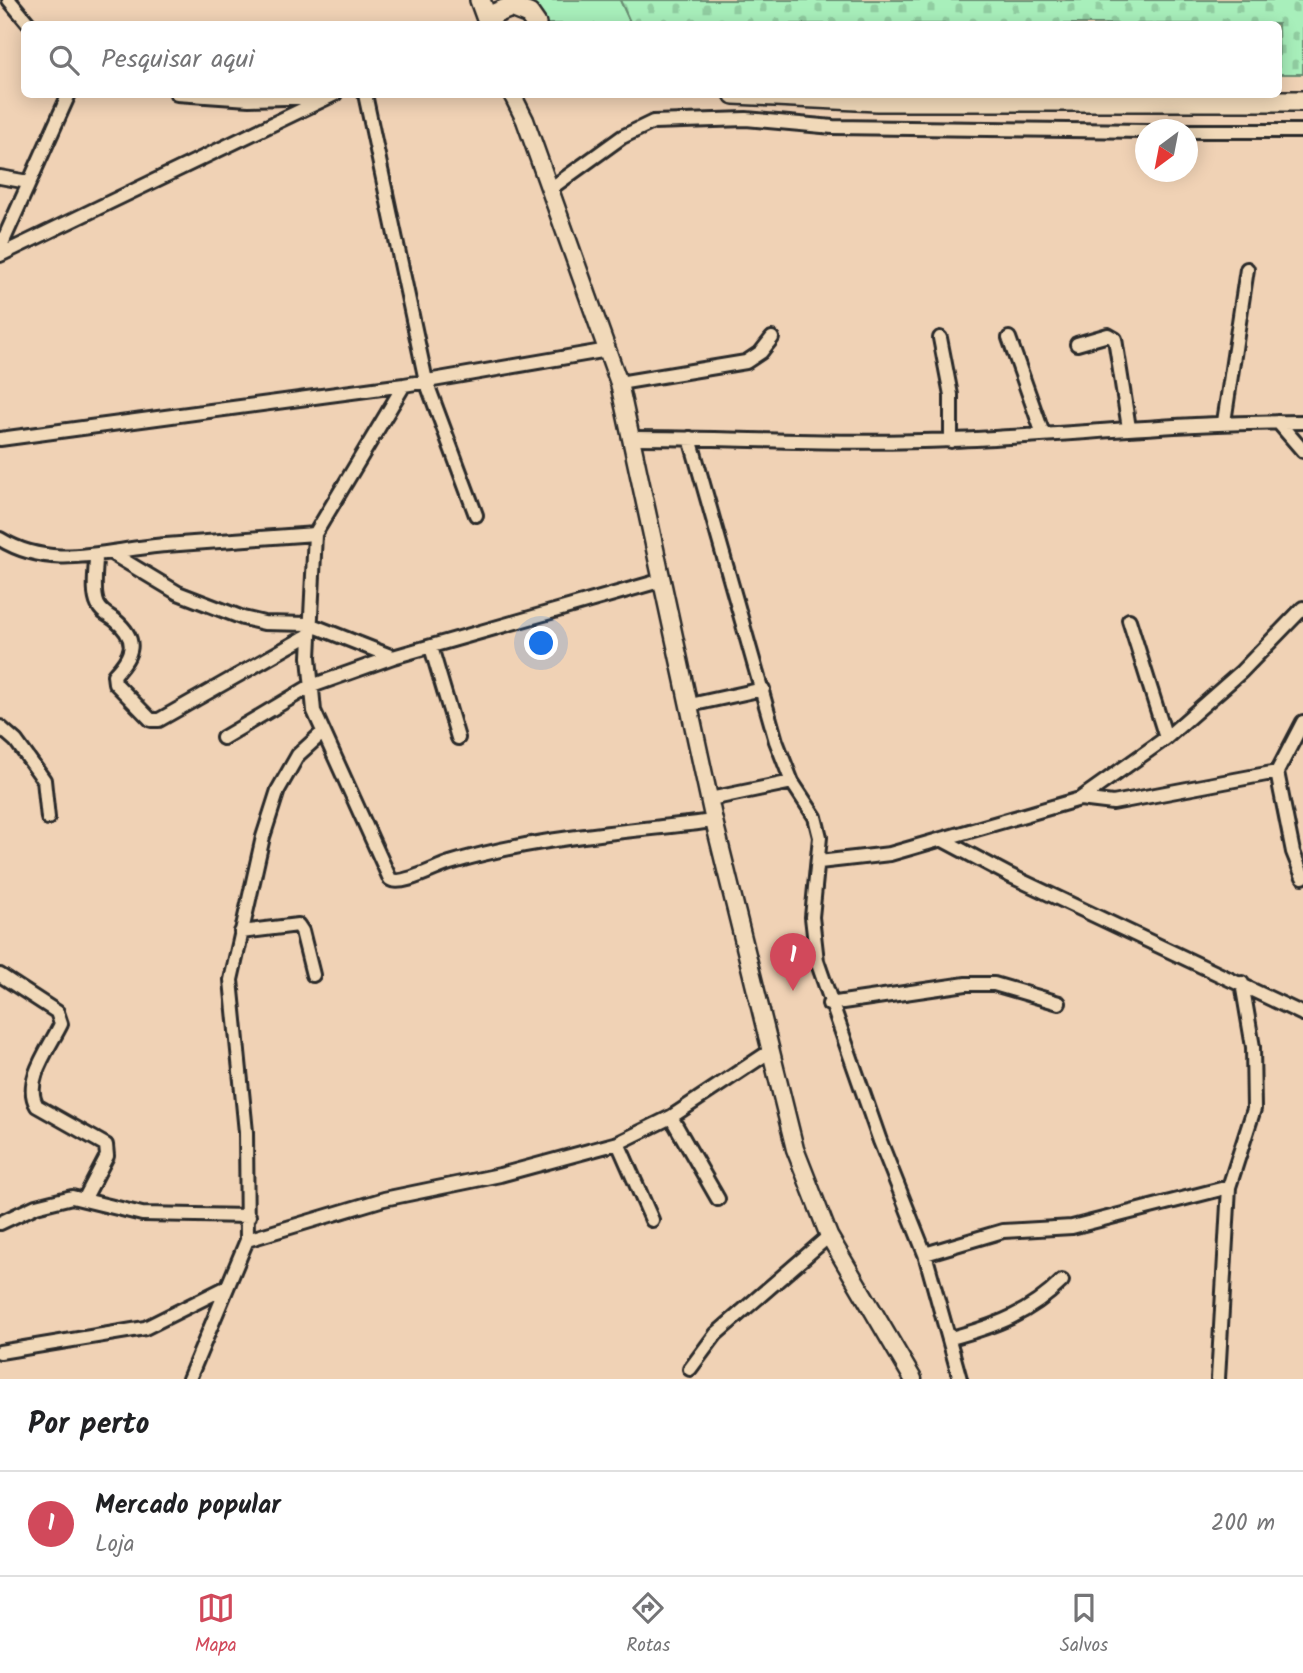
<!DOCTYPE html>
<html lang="pt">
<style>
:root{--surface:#fff;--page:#f2f2f2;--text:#202124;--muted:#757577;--line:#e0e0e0;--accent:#d1495b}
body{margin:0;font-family:Kalam,sans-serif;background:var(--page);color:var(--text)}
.compass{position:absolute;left:1135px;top:119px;width:63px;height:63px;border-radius:50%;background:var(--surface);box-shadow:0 4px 18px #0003;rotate:212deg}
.you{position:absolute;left:542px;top:644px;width:24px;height:24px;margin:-18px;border:5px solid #fff;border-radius:50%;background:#1a73e8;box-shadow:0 0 0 10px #1a73e833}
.badge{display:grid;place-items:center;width:46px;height:46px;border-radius:50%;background:var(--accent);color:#fff;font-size:23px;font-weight:700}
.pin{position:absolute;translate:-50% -58px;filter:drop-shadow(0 2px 4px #0008)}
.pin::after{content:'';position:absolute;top:37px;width:24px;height:21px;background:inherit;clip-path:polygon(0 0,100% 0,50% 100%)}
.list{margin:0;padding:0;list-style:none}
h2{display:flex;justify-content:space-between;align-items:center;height:91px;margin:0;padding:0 28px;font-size:30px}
h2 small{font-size:23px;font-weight:400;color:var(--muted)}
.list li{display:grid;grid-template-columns:46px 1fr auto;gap:21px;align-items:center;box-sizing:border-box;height:105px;padding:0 28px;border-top:2px solid var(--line)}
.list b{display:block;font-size:26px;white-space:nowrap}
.list p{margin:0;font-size:23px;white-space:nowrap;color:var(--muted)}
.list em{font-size:23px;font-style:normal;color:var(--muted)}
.icon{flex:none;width:38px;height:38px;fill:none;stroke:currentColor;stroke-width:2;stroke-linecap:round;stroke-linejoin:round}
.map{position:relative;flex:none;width:1303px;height:1379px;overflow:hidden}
.search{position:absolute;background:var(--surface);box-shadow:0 4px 18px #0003;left:21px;right:21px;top:21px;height:77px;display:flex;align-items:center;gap:18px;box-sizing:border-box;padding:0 24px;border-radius:10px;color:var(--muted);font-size:26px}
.sheet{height:196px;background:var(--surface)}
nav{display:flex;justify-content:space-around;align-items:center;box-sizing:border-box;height:98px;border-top:2px solid var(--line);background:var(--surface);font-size:19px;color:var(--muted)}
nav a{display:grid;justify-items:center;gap:4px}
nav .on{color:var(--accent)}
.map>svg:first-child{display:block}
.grass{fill:#a8efbb;stroke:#6a8d73;stroke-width:2}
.cemetery{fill:url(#cemetery-stones);stroke:#6a8d73;stroke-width:2}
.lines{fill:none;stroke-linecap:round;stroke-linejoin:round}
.minor-casing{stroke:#2b2b2b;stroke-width:18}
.tertiary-casing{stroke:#2b2b2b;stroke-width:21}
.primary-casing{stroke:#2b2b2b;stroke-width:24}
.minor{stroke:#f1d9b9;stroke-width:12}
.tertiary{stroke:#f1d9b9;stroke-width:16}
.primary{stroke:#f1d9b9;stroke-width:19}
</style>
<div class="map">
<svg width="1303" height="1379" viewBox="0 0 1303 1379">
<defs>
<pattern id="cemetery-stones" width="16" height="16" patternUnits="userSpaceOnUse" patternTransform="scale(1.75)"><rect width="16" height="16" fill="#a8efbb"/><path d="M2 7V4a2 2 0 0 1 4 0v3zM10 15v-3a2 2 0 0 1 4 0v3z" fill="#91cda1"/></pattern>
</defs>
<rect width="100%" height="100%" fill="#f0d2b5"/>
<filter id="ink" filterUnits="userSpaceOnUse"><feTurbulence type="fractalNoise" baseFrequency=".0143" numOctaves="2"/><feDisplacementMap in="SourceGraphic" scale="14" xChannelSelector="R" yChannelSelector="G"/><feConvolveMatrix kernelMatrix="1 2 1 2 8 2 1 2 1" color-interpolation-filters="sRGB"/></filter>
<g filter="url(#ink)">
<path class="grass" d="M514,0h106l11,24h-95z"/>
<path class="cemetery" d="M620,0h683v74h-24l-1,-50h-647z"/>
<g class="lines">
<defs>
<path id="minor" d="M9,0l20,24
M177,94l72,5 73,-2
M365,94l61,287 50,134
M1188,131h115
M0,177l28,5
M550,189l72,-52 31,-15 93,-3 87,8 313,4
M0,248l69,-154
M0,255l335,-161
M940,338l11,57v46
M1009,338l34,96
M1077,344l31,-9 7,4 14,89
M619,383l127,-21 15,-10 11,-14
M404,385l-89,149 -6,123 5,54 76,168c11,8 46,-12 60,-16 85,-26 176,-31 264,-42
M1224,422l23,-153
M1278,422l25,29
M633,438c107,0 213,7 319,2 118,-5 234,-18 351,-18
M690,438l86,303 16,41 23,35 5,20 -8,80 5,44 63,180 45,113 35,125
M0,439l404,-54 204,-35
M0,539c54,33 108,10 166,6 50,-4 100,-7 149,-11
M113,554l65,39 65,25 21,5 45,1 84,33
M96,556c0,14 -4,37 2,49 4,8 10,10 17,15 24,20 18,35 -1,55l1,8 36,37h8l150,-85
M1129,620l37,118
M431,647l27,91
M690,705l73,-16
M1303,722l-26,50 16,80 10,25
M0,727l16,14 28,39 4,38
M223,738l86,-51 84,-30 270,-77
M710,799l82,-17
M1080,799l33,4 164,-31
M941,839l68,36 294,139
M819,862l71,-8 190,-55 86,-61 75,-66 62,-64
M241,932l57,-7 4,6 11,44
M0,975l57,37 4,12c-11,23 -39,58 -24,82l69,39 1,11 -22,42
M829,1004l137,-20h28l65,19
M671,1117l47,82
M618,1143l34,77
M0,1223l36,-17 36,-9 70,17 107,2
M247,1240l137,-41 116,-24 118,-32 53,-26 98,-65
M925,1254l78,-23 69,-4 157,-40
M951,1338c44,-12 78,-24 111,-57
M0,1352l145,-24 82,-41
M690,1369l26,-35 113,-98
M189,1379l58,-139 -1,-108 -15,-152 32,-143 15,-47 20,-35 23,-21
M1218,1379l11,-192 25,-78 -1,-62 -11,-64"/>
<path id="tertiary" d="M512,94l13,26 94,263 95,438 81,328 34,87 84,143"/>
<path id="primary" d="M480,0l8,22
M487,24l7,-10 17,-7 18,7 7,10
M734,94l143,7h426"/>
</defs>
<use href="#minor" class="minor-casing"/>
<use href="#tertiary" class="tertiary-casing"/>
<use href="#primary" class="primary-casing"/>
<use href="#minor" class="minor"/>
<use href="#tertiary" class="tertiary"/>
<use href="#primary" class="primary"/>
</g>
</g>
</svg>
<svg class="compass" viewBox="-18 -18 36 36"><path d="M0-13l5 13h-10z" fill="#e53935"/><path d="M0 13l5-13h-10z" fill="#757577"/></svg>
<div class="you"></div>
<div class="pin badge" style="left:793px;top:991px">1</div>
<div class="search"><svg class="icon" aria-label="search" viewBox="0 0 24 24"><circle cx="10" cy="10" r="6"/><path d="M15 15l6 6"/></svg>Pesquisar aqui</div>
</div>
<section class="sheet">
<h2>Por perto<small></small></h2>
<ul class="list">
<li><span class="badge">1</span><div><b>Mercado popular</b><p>Loja</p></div><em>200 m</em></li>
</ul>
</section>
<nav>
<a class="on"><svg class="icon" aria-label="map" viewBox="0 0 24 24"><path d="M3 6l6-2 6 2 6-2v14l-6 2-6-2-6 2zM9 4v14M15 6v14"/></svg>Mapa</a>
<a><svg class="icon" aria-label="directions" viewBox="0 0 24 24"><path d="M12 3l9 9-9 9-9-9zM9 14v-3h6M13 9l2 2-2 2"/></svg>Rotas</a>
<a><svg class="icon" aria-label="saved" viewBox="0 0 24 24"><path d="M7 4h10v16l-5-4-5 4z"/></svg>Salvos</a>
</nav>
